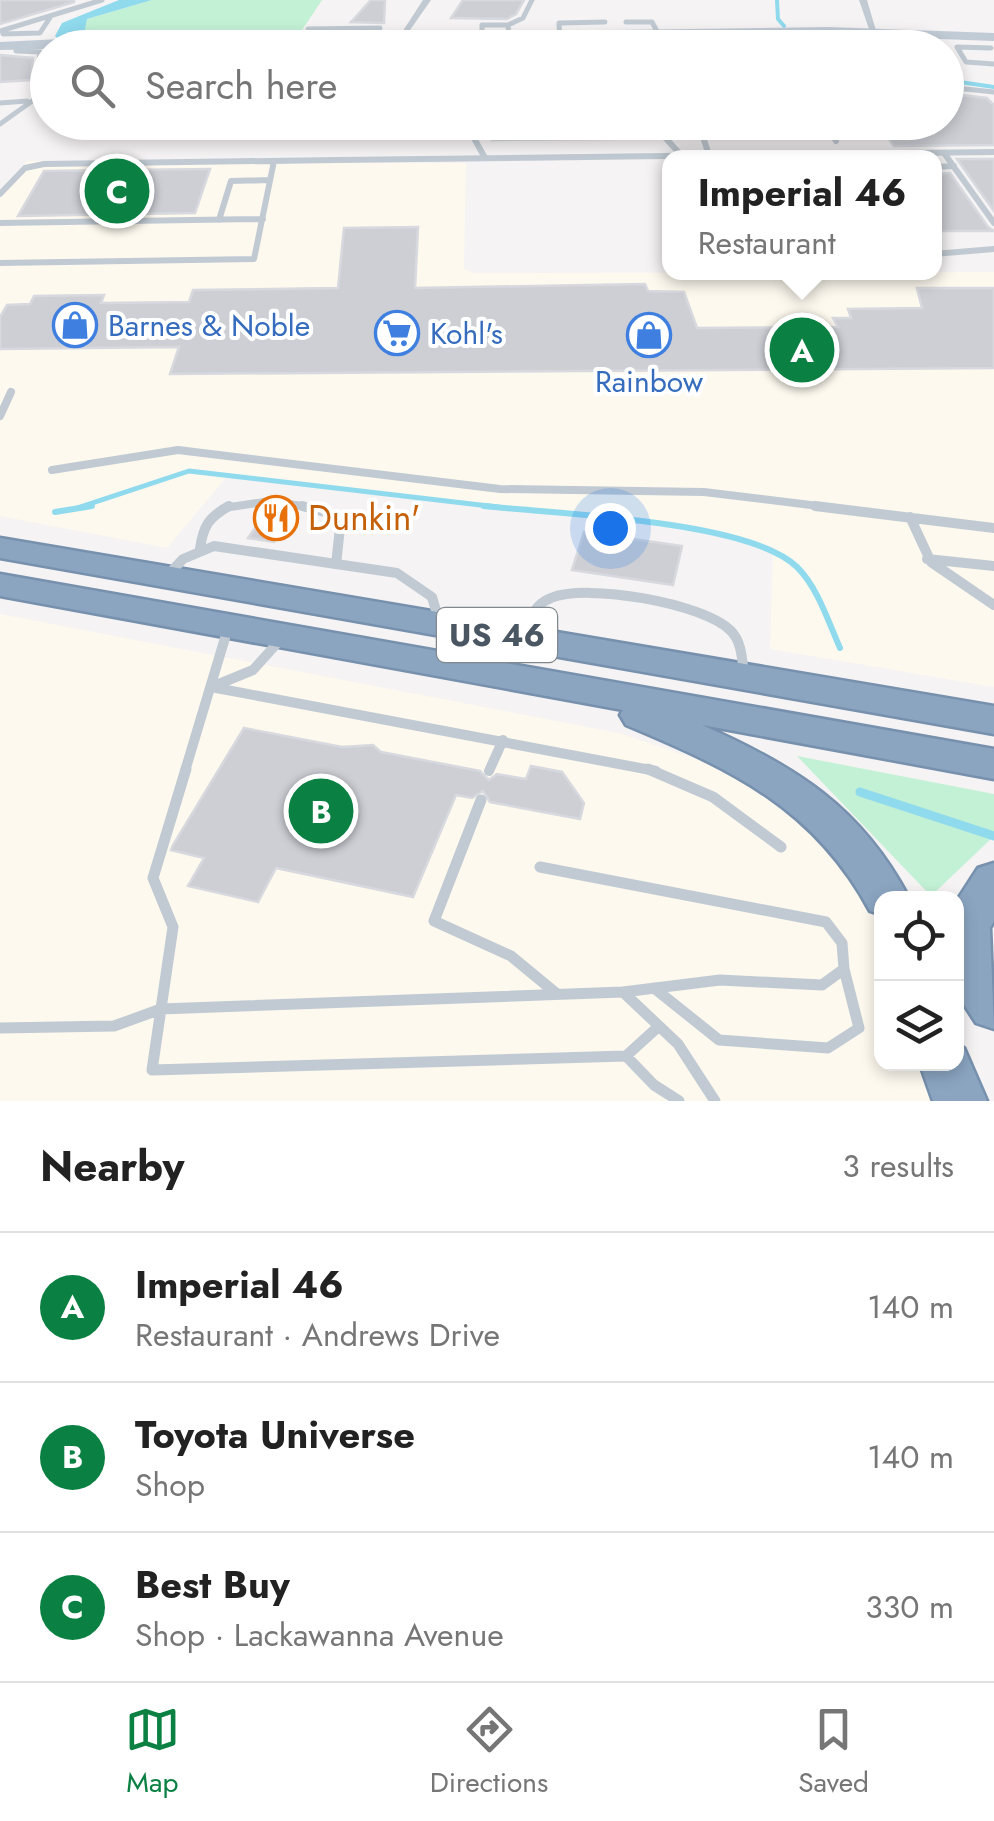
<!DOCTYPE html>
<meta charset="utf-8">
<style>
:root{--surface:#fff;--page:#f6f6f6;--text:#222;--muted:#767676;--line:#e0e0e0;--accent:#0b8043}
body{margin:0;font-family:Jost,sans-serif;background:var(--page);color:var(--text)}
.controls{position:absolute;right:30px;bottom:30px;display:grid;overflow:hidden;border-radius:20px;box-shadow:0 5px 15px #0003}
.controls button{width:90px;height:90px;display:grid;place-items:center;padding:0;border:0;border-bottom:2px solid var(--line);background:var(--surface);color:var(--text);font:50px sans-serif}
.you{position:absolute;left:610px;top:528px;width:35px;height:35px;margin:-25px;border:8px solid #fff;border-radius:50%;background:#1a73e8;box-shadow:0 0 0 15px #1a73e833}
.badge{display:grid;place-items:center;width:65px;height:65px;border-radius:50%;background:var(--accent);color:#fff;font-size:32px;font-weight:700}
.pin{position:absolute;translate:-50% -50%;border:5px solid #fff;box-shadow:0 2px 10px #0006}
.popup{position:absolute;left:662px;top:150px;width:280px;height:130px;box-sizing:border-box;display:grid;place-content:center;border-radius:20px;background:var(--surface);filter:drop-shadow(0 2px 8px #0005);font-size:32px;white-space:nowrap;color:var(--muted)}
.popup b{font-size:38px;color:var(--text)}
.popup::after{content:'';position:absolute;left:50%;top:100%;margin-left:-20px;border:20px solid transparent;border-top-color:var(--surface)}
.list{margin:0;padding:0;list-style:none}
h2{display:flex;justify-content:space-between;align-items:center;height:130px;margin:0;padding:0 40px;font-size:42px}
h2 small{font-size:32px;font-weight:400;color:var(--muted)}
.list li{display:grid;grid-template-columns:65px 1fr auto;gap:30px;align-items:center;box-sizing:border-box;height:150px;padding:0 40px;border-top:2px solid var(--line)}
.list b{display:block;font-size:38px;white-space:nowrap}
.list p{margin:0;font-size:32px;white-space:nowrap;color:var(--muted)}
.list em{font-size:32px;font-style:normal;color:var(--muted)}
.icon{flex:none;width:55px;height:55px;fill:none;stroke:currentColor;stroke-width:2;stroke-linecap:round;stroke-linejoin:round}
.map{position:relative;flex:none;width:994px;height:1101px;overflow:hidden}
.search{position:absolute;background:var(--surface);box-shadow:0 5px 15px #0003;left:30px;right:30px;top:30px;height:110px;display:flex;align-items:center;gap:25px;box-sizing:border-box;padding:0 35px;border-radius:55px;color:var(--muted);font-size:38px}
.sheet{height:580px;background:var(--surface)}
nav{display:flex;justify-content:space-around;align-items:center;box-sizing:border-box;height:140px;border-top:2px solid var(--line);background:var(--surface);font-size:28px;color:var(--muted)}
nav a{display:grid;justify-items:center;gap:5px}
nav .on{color:var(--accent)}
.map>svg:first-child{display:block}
.commercial{fill:#fdf9ef}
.green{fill:#c3f1d5}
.water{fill:#90daee}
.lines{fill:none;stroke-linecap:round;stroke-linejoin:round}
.stream-far3{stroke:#90daee;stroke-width:4}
.stream-far2{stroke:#90daee;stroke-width:5}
.stream-far1{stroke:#90daee;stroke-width:6}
.stream{stroke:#90daee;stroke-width:9}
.building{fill:#cdcfd5;stroke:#d7d9de;stroke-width:2.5}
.highway-casing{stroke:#7690ad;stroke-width:5}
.lane-far4{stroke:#c1cad2;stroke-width:5}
.lane-far3{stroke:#c1cad2;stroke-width:6}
.lane-far2{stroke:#c1cad2;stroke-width:8}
.lane-far1{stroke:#c1cad2;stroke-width:10}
.lane{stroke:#c1cad2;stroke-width:11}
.street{fill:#c1cad2;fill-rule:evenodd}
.secondary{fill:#c1cbd6;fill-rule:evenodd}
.highway{fill:#8ba5c1;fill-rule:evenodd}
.labels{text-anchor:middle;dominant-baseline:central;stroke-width:8;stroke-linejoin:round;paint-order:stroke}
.far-shop-label{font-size:30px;fill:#366cbe;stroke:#fff;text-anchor:start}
.shield{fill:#fff;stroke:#808990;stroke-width:2.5}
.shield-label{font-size:32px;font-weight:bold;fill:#4a5661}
.food-label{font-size:35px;fill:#c56008;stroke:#fff;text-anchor:start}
</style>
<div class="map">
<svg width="994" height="1101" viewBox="0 0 994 1101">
<rect width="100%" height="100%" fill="#f5f3f3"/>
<path class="commercial" d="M27,161l439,2 -2,106 9,4 521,-1v415l-224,-38 3,-102 -58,-14 -486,-59 -62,74 -167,-32v-322z
M0,614l619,119 113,38 80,62 64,73 6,20v138h43l19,37h-944z"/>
<path class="green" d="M152,0h170l-22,33 -210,2 -5,-5 2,-11z
M797,756l197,38v42l-63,60z"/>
<path class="water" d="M119,0h33l-65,19 -2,11 18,17 -38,-2 -10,-9 7,-13z"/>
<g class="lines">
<path class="stream-far3" d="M777,0l1,19 6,7
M814,37l117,3 5,8
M946,62l14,20 34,5"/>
<path class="stream-far2" d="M77,508l112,-37 317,37"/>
<path class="stream-far1" d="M484,506c72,8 265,14 313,61 21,21 31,54 43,81
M55,512l37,-6"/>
<path class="stream" d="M860,792l134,44"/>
</g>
<path class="building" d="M0,0h74v2l-74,22z
M371,0h14l-1,23 -33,-1z
M463,0h61l-8,14 -9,5 -56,-1z
M0,55l33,3 -2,22 -31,2z
M946,93l41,5 7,7v40l-100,1 -16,-22 68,-2z
M490,122h123l1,17 -122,1z
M957,159h37v52l-35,-49z
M210,169l-15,44 -177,3 26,-45z
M950,173l38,54 6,4h-60v-57z
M418,227l-3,61 230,-4 3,7 36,1 13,36 141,-1 -5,-9h18l-3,-9 74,-1 -5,-20h77v80l-824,6 9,-27 -179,2v-32l7,-12 23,-1 4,-8 70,-1 -3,8 88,-1 4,-12 145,-2 6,-60z
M269,509l24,4 -19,29 -26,-4z
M584,532l98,14 -9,39 -101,-15z
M244,728l98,19 31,-2 8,7 99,19 9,9 8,-6 29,5 5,-13 31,6 22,31 -4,16 -90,-17 -7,-11 -11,7 -16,-3 -43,102 -137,-29 -18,34 -70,-16 16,-28 -33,-8 2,-5z"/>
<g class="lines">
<defs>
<path id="highway" d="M0,538l994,168v28l-994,-176z
M0,574l994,175v30l-292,-54c93,41 159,82 207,173h-27v17l-12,-4c-56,-104 -139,-142 -244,-186l-6,-10 3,-5 -623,-114z
M994,863v58l-4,7 4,101 -18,-6 -20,-31v-90l22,-34z
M956,1045l8,3 23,53h-54l-13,-37h36z"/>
</defs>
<use href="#highway" class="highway-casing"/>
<path class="lane-far4" d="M626,22h26l7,13
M308,29l72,-1
M0,31l102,-31
M3,34l37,-1 11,-17
M626,36l4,3 -4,9
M482,37v-12h26
M509,37l-1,-12 15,-7 9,-18
M778,42l125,1 4,-2 -3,-8
M521,48l39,-1 -1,-24 46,-1
M991,48l-34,-1 9,15 28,2
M946,87l48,5
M0,103l27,-2
M465,122l6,11
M656,122l4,11
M698,122l4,11
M825,122l7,11
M0,124l35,-25 5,-47 -24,-1 1,-6"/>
<path class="lane-far3" d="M470,131l15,27
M659,131l22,24
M701,131l8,24
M830,131l6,10
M944,153l50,70
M934,167l20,-1
M0,194l25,-26 19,-4 293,-4
M219,220l12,-39 39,-1
M0,223l263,-4
M934,254l60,-5
M0,263l254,-4 20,-98"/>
<path class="lane-far2" d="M0,416l11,-24
M52,470l126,-20 322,39 204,3 131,16
M224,508l46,-7 44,7"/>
<path class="lane-far1" d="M302,506l27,7 11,15 -4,36
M815,506l179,22
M910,517l21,45 63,43
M200,549c3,-23 9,-32 29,-43
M927,559l67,7
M168,575l15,-16 31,-13 183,27 35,24 7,24
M524,634c5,-15 11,-30 27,-36 35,-15 153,5 180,33 11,11 11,29 13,44
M214,686l39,-16 28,-31
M211,687l445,84
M185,771l43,-143
M489,771l14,-31"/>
<path class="lane" d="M186,769l-33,109 20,49 -21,143 474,-14 33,-30
M648,769l65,28 68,50
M481,800l-47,121 77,35 46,38
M540,867l286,55 16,21 2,26 -22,16 -102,-5 -97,12
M654,988l65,52 109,8 31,-20 -15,-59
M0,1028l114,-2 47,-17 462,-17 55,52 37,57
M626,1056l28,29 25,16"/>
<path class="street" d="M423,0h8l-28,40h-6z
M859,0h8l10,34 -7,-2z
M994,149v6l-657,8 -6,-3 6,-3z"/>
<path class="secondary" d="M828,27l166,6v8l-166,-6 -828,15v-8l100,-5z"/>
<use href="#highway" class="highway"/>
</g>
<defs>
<symbol id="shop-ring" viewBox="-11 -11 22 22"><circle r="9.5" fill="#fff" stroke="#3f7fe0" stroke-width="1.5"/><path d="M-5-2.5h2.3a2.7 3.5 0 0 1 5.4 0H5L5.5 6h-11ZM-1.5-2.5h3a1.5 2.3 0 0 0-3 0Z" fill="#3f7fe0"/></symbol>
<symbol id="supermarket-ring" viewBox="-11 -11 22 22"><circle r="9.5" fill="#fff" stroke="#3f7fe0" stroke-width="1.5"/><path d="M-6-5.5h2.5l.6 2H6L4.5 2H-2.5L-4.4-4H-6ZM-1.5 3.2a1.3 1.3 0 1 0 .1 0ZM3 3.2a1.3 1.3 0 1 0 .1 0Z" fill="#3f7fe0"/></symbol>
<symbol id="restaurant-ring" viewBox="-11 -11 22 22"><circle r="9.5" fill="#fff" stroke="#e8710a" stroke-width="1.5"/><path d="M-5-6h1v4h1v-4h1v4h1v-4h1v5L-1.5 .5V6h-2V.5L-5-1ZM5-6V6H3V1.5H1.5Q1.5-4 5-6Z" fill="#e8710a"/></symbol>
</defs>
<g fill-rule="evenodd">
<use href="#shop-ring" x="50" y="300" width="50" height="50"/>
<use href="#supermarket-ring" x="372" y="308" width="50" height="50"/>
<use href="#shop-ring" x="624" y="310" width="50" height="50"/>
<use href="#restaurant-ring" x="251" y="493" width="50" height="50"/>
</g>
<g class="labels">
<g class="far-shop-label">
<text x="108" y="325">Barnes &amp; Noble</text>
<text x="430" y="333">Kohl's</text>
<text x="649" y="381" text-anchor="middle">Rainbow</text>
</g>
<rect class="shield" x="437" y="608" width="120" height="54" rx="8"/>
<g class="shield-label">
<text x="497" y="635">US 46</text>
</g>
<g class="food-label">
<text x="308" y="518">Dunkin'</text>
</g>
</g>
</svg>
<div class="controls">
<button><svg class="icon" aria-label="locate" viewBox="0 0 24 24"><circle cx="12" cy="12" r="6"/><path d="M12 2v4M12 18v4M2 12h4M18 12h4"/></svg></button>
<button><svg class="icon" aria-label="layers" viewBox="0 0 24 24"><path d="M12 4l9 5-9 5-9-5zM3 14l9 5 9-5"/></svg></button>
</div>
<div class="you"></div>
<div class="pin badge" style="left:802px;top:350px">A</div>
<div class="popup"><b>Imperial 46</b>Restaurant</div>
<div class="pin badge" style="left:321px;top:811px">B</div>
<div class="pin badge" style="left:117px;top:191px">C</div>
<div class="search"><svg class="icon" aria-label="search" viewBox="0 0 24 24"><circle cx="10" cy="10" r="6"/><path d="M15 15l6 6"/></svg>Search here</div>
</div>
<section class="sheet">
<h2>Nearby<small>3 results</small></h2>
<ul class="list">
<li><span class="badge">A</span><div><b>Imperial 46</b><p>Restaurant · Andrews Drive</p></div><em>140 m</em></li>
<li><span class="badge">B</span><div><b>Toyota Universe</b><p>Shop</p></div><em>140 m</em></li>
<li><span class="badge">C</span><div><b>Best Buy</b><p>Shop · Lackawanna Avenue</p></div><em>330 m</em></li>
</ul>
</section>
<nav>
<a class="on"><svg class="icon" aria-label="map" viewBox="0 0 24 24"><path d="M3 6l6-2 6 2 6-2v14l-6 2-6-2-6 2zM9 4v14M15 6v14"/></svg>Map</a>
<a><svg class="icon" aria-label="directions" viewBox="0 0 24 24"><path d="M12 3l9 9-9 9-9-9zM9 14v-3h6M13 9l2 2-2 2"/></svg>Directions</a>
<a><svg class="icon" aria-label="saved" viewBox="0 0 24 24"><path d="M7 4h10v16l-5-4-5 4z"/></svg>Saved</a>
</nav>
